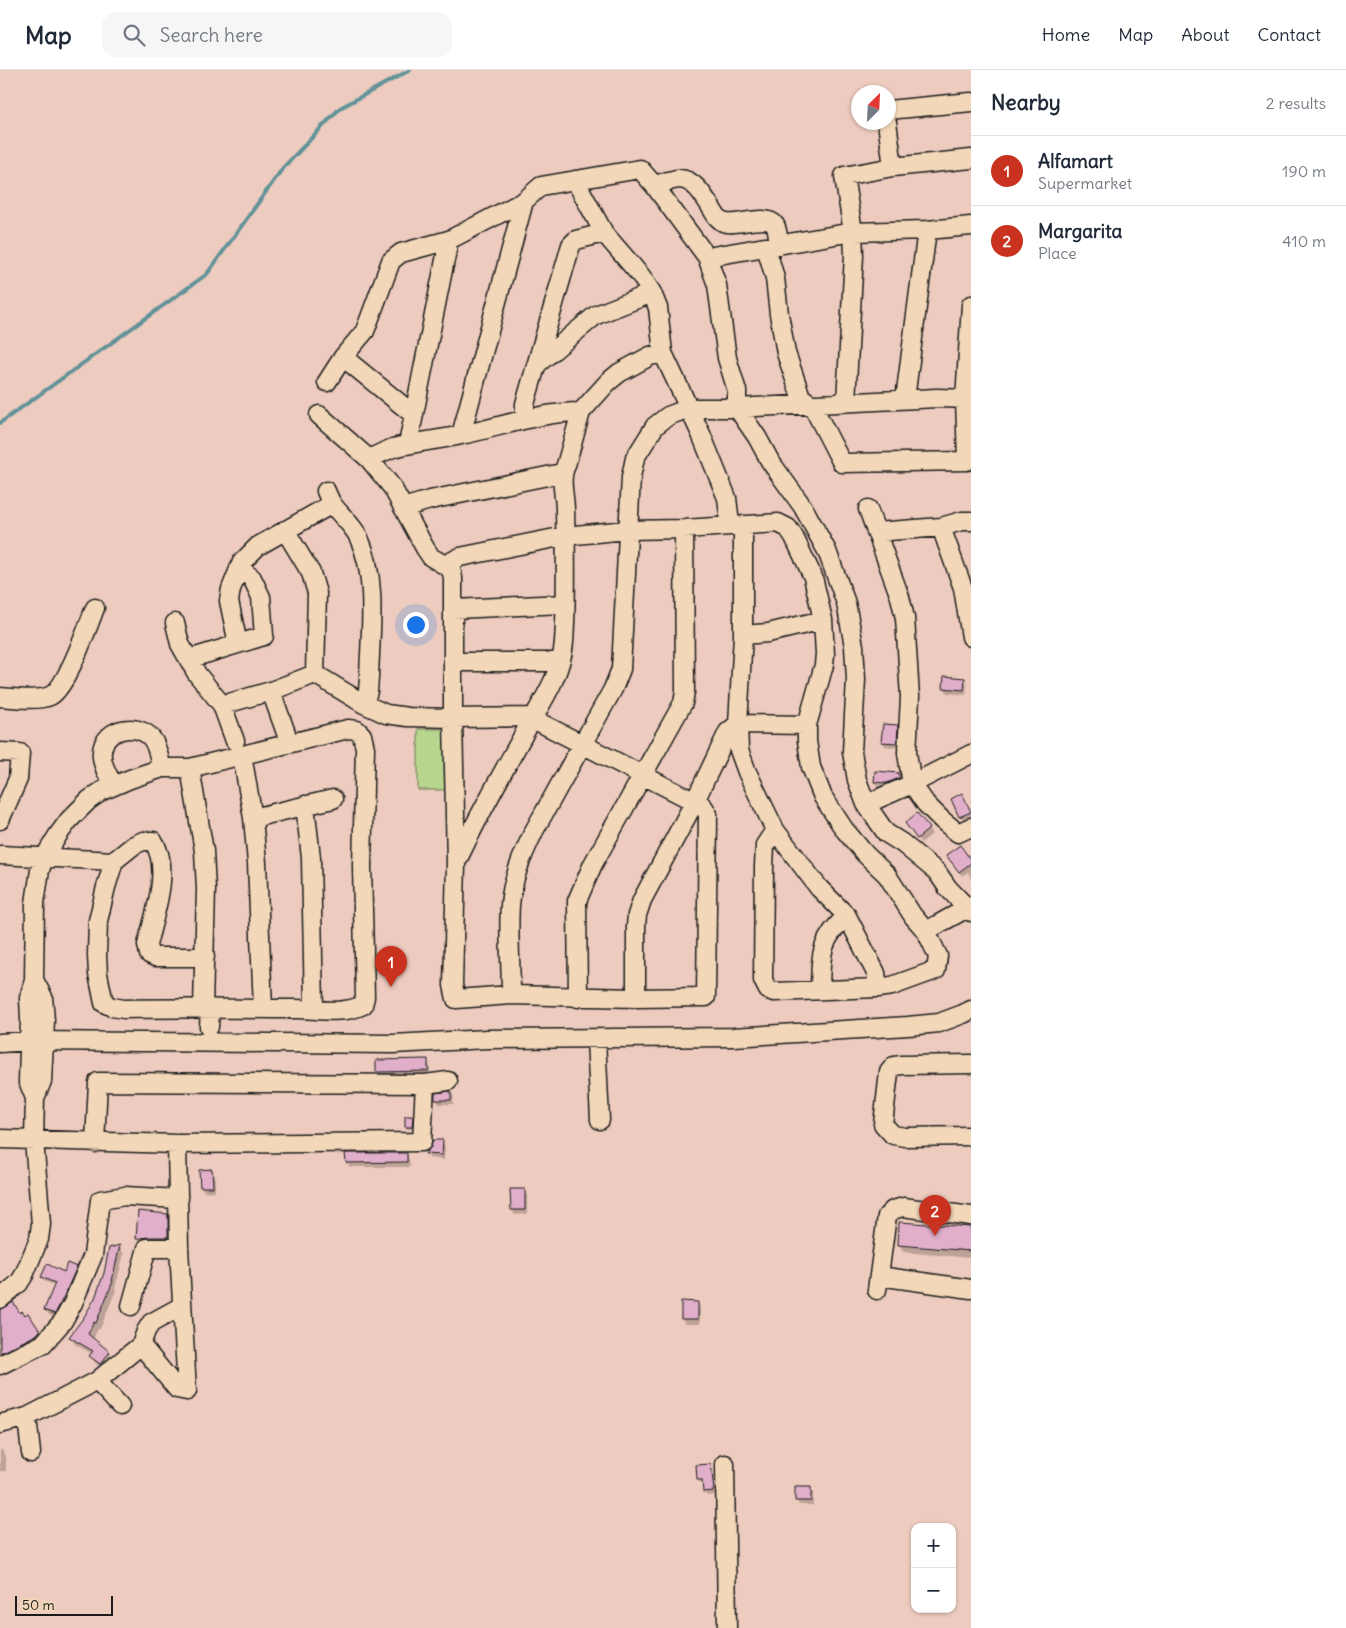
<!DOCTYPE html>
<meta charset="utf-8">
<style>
:root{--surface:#fff;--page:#f6f6f7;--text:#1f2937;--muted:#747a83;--line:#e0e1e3;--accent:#c8321e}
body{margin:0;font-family:Delius,sans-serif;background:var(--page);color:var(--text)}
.controls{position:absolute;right:15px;bottom:15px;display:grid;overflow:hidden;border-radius:10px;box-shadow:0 1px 4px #0004}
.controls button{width:45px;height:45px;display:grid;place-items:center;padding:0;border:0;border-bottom:1px solid var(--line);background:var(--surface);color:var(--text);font:25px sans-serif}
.compass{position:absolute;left:851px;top:15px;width:45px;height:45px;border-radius:50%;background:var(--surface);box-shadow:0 1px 4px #0004;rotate:24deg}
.scale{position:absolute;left:15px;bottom:12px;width:98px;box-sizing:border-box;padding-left:5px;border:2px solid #1c1c1c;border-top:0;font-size:14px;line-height:18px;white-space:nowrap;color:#1c1c1c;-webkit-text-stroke:4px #f2d7b9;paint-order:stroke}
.you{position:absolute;left:415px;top:554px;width:18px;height:18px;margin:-12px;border:4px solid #fff;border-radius:50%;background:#1a73e8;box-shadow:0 0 0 8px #1a73e833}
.badge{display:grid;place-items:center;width:32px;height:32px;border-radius:50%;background:var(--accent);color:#fff;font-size:16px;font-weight:700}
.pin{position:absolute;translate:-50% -41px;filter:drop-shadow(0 1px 2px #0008)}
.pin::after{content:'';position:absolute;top:26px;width:18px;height:15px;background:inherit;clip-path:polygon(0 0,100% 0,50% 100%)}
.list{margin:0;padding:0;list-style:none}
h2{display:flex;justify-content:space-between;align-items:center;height:65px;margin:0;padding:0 20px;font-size:21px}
h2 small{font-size:16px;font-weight:400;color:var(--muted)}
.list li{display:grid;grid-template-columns:32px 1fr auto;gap:15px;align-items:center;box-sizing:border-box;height:70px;padding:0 20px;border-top:1px solid var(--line)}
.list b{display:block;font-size:19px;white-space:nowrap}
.list p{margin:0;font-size:16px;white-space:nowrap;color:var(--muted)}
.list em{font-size:16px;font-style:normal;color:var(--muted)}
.icon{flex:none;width:28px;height:28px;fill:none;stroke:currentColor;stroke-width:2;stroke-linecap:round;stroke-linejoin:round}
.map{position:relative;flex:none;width:971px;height:1558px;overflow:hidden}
header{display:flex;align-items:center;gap:30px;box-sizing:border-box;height:70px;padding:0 25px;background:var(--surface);border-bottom:1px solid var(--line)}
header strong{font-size:24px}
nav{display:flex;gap:28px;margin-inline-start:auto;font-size:18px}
.search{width:350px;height:45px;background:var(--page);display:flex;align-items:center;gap:12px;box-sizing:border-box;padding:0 18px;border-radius:15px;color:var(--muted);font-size:19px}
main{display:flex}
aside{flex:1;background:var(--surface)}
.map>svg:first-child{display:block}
.green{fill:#b8d68e;stroke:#6a7955}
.shadow{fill:#0003}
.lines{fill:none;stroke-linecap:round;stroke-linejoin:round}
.stream{stroke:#629299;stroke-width:4}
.building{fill:#e2afcb;stroke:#1c1c1c}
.minor-casing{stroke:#1c1c1c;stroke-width:21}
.minor{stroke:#f2d7b9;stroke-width:18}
</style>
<header>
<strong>Map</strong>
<div class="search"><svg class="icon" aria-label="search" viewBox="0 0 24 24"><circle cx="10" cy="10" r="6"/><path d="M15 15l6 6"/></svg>Search here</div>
<nav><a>Home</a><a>Map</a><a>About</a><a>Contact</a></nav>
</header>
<main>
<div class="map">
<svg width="971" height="1558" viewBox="0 0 971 1558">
<rect width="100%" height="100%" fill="#edcbbe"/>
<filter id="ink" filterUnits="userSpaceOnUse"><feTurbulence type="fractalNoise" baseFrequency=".02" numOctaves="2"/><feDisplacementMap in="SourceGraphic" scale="10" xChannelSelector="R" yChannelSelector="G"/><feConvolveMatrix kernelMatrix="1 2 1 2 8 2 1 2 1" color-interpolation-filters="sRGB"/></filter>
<g filter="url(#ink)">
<path class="green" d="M418,659h33v61h-33z"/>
<path class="shadow" d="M964,609l3,5 -1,11 -19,-2 -2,-5z
M897,656l3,5 -1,17 -14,-2 -3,-5z
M899,704l2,5v4l-11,5 -12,-1 -3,-5z
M952,729l12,1 7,13v5l-8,3z
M917,744l15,20 -11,9 -12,-15z
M958,775l13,17v17l-3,-7 -6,4 -11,-16z
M427,991l3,5v10h-50l-3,-4z
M451,1022l3,5 -1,7h-14l-3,-5z
M412,1047l1,12h-6l-1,-2z
M442,1072l3,4 -1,14 -15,-2 -2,-4z
M407,1084l2,5 1,8h-60l-3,-5z
M212,1100l3,5v16l-11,1 -2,-5 -1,-16z
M524,1120l3,5v19l-12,1 -3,-5z
M139,1142l28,3 3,5v22l-30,2 -2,-5z
M971,1159v29l-68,-6 -4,-8z
M120,1177l4,7 -9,34 1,2 -16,39h-2l-5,10 16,14 4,7 -9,11 -9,-8 -4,-7 1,-2 -17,-10 -4,-7 14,-20 11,-19 9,-24 5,-25z
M76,1198l2,4 -21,46 -9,-4 -2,-4 10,-24 -12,-5 -2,-4 22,-4z
M698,1233l2,5v16h-15l-3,-5z
M0,1240l19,4 20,17 5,8 -44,24z
M0,1380h2l4,8v13h-6z
M711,1396l2,4 2,25 -8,1 -3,-4v-8h-4l-2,-4z
M810,1418l3,5v12h-14l-2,-5z"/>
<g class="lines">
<path class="stream" d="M0,353l207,-149 76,-106 57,-60 70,-38"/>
</g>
<path class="building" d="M944,606l21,2 -1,12 -21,-2z
M883,654l15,1 -1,18 -16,-1z
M875,701l24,2v5l-12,5 -13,-1z
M962,723l9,19 -12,5 -8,-18z
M917,743l13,15 -13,11 -12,-16z
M960,775l11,15v3l-12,9 -13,-17z
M428,989v12l-52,1v-12z
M451,1021v9h-16v-7z
M405,1046h8l-1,11h-7z
M433,1070h10l-1,15 -17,-1 6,-7z
M345,1083h62v9l-61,1z
M212,1099l1,18h-13l-1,-17z
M510,1119h15v21h-14z
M138,1141l30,3v23h-21l-11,2z
M899,1152l72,5v24l-73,-6z
M120,1175l-8,36h1l-17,42 -2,-1 -6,12 22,18 -10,12 -11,-8 4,-5 -24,-14 15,-20 11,-19 9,-25 5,-25z
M67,1193l10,4 -14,31 -8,16 -11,-4 11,-27 -14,-6 6,-13 17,8z
M681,1231l17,1v17h-17z
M13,1232l7,11 2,-2 3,4 3,-2 12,18 -4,4 -36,18v-44l6,-2z
M711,1394l3,27 -11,1 -1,-12h-5l-1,-15z
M795,1417h16v14h-16z"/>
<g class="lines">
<defs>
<path id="minor" d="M888,40l83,-8
M887,52l6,45
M575,110l29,53 37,43 11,17 6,15 5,45 38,81 26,64 2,17 -2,11
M654,115c8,-2 16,-5 24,-6 19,-1 30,25 39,38 3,3 6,6 10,6 11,2 41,-9 48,2 3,5 3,14 4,20
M766,177l9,31 4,36 7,39 12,35 3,9 11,8 30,58 125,-2 -2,-62 6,-94
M707,187l146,-25 74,-2 44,-4
M343,287l71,58
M536,295l60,-50 56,-22
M327,312l16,-25 22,-26 26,-70 10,-8 48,-13 75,-39 17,-15 99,-17 14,16 53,72 10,28 10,73 10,33v17l20,29 13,24 33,46 24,44 19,52 8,43 2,33 -4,73 5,28 9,24 20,29 16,10 35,29 11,16 23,24
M905,329l22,-169
M846,332l8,-147 -1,-23 -9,-56 49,-9 78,-8
M525,348v-14l46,-159 5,-5 28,-7
M461,365l63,-234
M408,374l41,-204
M369,389c8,-4 16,-8 24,-11 23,-6 46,-8 68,-13 40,-8 79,-23 120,-23
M326,421c2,5 4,10 7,14 8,11 20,20 26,33 19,41 11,96 10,140l-1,13 -4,13
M403,438l27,-8 132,-27
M868,439l32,88 5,21 5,79 -3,56 5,31 14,20 16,16 16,13 13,-6
M743,455v110l-5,89 1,26 8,22 28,58 44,58 28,28 29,57 2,15
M941,457l22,61 8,49
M285,460l26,43 6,20 -2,81
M876,462l65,-5 21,-6h9
M445,495l15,-8 105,-21 62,-6 57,-1 94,-6 10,5 6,9 19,40 10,43 2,34 -1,11 -17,60v16l4,26 12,30 21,32 21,25 22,21 26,41 13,15 12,25 -2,14 -44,16 -14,2 -104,4 -6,-2 -5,-10 1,-113 1,-22 10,-15
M454,539l110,-5
M175,553l5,21 17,30 25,31 13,36
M743,565l25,-2 55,-13
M238,574l-9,-43 2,-12 11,-27 16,-16 74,-42
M189,589l75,-23 -3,-39 -9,-19 -13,-10
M454,592h106
M315,604l49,30 22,10 22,3 45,1 76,-1 174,89 5,8 -2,183 -70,1 -125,-3 -55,4 -3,-14 3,-122 -3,-145v-140l-2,-9 -20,-12 -6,-9 -33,-61 -23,-28 -50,-44
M271,621l15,42
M0,627c13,1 39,4 50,-1 16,-7 38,-70 45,-88
M222,635l49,-14 44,-17
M0,682l20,1 -2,26 -18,41
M242,685l11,63 4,45 6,146
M190,698l14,83 2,38 -3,119
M114,716c-5,-9 -11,-18 -12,-29 -3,-28 35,-37 50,-18 6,8 7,20 10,29
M866,734l46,-20 59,-30
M305,735l6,53 3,151
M253,748l80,-19
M0,785l114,6
M458,789c20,-43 44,-85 67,-127 15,-27 37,-58 39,-90 3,-44 2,-89 1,-132 0,-15 -6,-31 1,-45l15,-53 27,-30 11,-9 31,-17 13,-3
M926,861l45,-25
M34,910l9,17 2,23 -3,61 -7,17
M820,920c1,-33 -1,-50 27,-74
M511,925c0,-30 -3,-61 -1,-90 2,-26 13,-51 24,-74l79,-142 8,-20 10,-192 4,-19 20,-32 13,-10 21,-8h48l200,-10 34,1
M578,928l-1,-97 16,-37 90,-161 2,-11 -1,-163
M636,928v-72l1,-11 5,-15 53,-99 33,-69 10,-8 69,1
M209,957l1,-19
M596,969l4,81
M0,973l29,-2 364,3 94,-5 246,-2 175,-11 31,-3 24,-9 8,-4
M971,994l-69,1 -8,1 -5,6 -6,52 10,11 12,2 66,-1
M0,1069l177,5 245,-2 3,-58
M95,1073l3,-61 327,2 23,-3
M879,1206l92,13
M877,1220l10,-74 6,-6 10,-3 68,9
M0,1229l19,-16 5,-8 15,-36 2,-15 -7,-84 1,-42 -7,-17 2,-62 -1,-21 5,-18 1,-77 5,-33 4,-12 14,-23 11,-15 20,-20 13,-9 28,-12 32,-11h28l158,-39 9,1 5,5 3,13 -3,118 3,131 -2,8c-21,10 -45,4 -68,4 -57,0 -114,-1 -171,0l-12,-2 -8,-4 -6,-29 -1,-19 1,-34 8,-34 8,-26 20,-16 9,-4h10c19,27 1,74 -6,104l2,9 6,3h50
M131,1236l16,-58h32
M141,1275l36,44 10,2 -8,-143 -2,-104
M0,1295l43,-21 20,-23 10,-18 20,-48 7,-55 25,-4 54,3
M97,1311l23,25
M27,1347l4,36
M0,1354l27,-7 70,-36 44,-36 5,-14 5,-8 31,-17
M725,1394l2,164"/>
</defs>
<use href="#minor" class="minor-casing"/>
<use href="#minor" class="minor"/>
</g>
</g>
</svg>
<div class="controls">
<button>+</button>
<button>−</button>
</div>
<svg class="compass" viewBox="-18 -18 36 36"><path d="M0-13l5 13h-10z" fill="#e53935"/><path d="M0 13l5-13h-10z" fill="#747a83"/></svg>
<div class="scale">50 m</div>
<div class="you"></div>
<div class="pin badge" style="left:391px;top:917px">1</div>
<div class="pin badge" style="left:935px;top:1166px">2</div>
</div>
<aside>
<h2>Nearby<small>2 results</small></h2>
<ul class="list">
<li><span class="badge">1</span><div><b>Alfamart</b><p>Supermarket</p></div><em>190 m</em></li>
<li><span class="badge">2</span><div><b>Margarita</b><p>Place</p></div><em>410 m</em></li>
</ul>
</aside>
</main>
